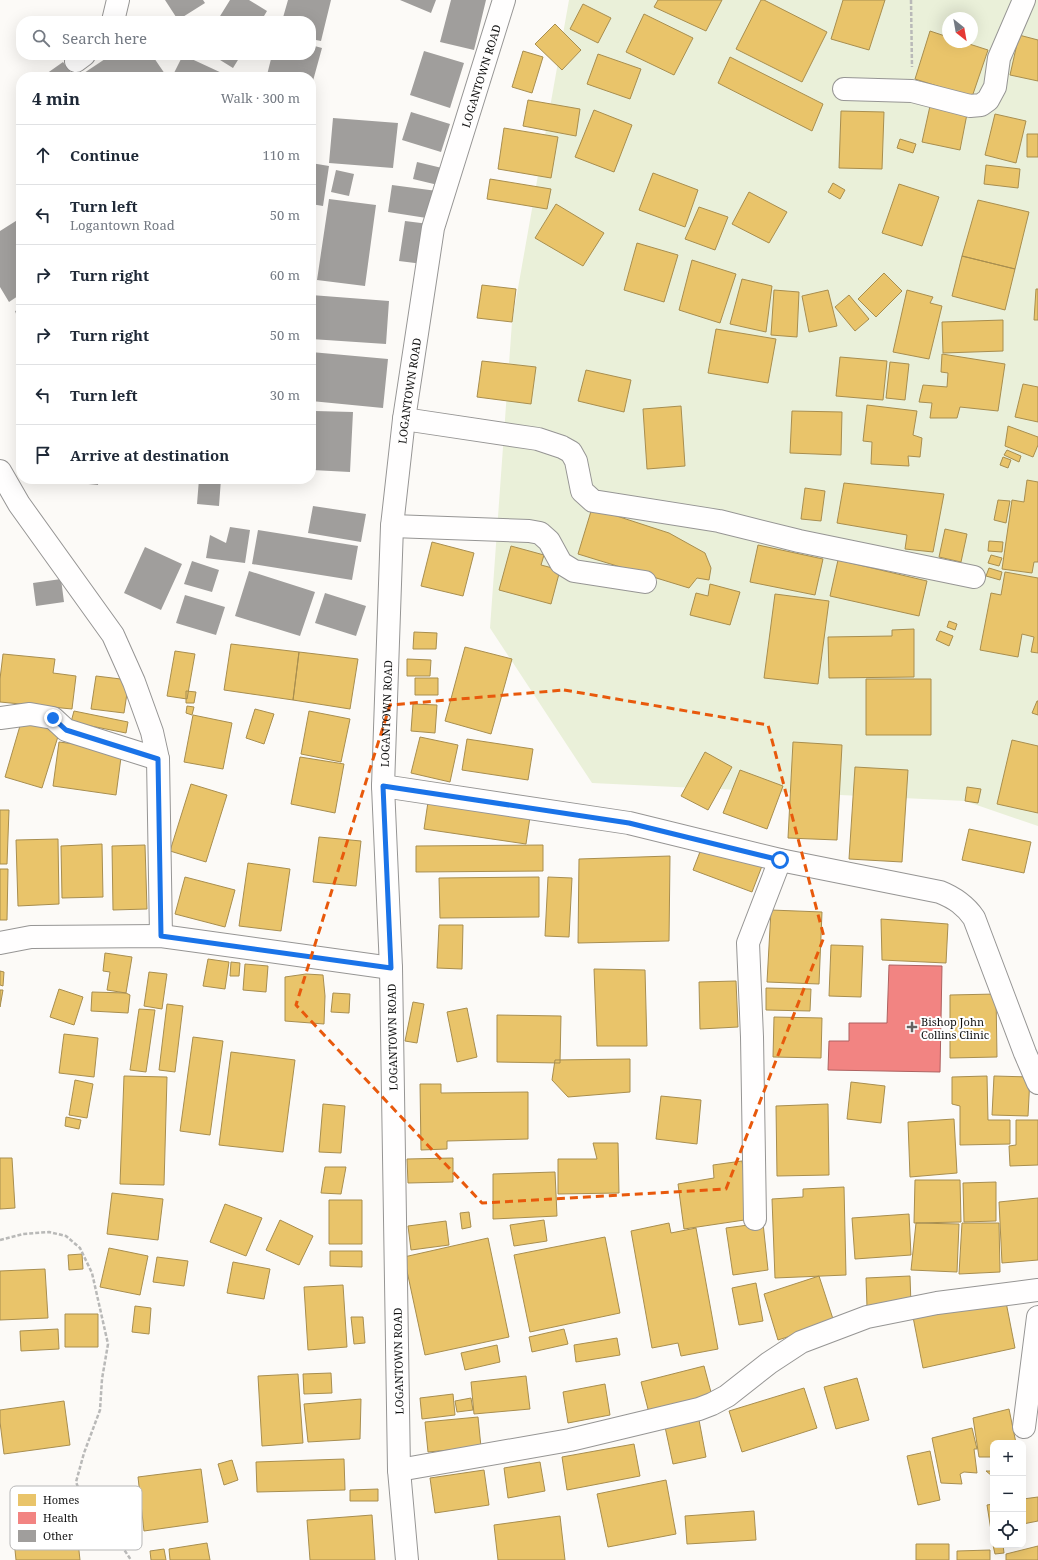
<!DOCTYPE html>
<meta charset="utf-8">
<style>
:root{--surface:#fff;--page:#f6f6f7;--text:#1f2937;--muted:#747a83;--line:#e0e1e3}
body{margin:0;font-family:"Noto Serif",serif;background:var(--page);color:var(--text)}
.controls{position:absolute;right:12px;bottom:12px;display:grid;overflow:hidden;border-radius:8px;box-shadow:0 4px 16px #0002}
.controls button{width:36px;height:36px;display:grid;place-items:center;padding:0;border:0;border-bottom:1px solid var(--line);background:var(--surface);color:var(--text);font:20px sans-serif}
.compass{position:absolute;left:942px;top:12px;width:36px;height:36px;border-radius:50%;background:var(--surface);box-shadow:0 4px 16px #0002;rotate:149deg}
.stop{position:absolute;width:12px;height:12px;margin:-9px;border:3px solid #1a73e8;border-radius:50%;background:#fff}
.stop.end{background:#1a73e8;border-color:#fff;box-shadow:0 1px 4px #0008}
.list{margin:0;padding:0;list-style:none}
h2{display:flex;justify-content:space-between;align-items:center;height:52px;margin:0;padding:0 16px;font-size:17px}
h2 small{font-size:13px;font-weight:400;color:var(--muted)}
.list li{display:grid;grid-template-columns:26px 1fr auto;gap:12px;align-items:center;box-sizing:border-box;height:60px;padding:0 16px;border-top:1px solid var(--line)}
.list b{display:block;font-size:15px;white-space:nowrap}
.list p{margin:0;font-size:13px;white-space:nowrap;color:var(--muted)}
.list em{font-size:13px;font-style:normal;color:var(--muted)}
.icon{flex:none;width:22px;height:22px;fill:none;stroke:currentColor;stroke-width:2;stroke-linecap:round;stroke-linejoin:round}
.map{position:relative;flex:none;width:1038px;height:1560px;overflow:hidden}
.search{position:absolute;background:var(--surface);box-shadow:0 4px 16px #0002;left:16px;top:16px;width:300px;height:44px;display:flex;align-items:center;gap:10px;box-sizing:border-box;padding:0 14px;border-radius:16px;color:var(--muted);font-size:15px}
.panel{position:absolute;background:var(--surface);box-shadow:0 4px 16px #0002;left:16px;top:72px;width:300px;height:412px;border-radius:16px}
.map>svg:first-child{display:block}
.green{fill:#eaf0d9;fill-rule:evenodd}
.homes{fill:#e9c46a;stroke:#a88e4f}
.health{fill:#f28482;stroke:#ae6160}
.building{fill:#a09e9c}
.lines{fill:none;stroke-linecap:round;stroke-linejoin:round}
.minor-casing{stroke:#969594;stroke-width:24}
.path{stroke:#b9b9b8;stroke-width:2.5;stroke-dasharray:4 2;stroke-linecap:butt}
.minor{stroke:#fffefe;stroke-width:22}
.route{stroke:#1a73e8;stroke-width:5}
.marked{fill:none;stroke:#e8590c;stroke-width:3;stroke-dasharray:8 5;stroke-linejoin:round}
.poi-dot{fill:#636261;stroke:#fff;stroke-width:1.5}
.labels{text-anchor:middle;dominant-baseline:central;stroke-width:4;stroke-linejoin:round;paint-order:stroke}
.street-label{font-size:11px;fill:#101010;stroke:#fff}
.poi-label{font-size:11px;fill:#101010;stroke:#fff;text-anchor:start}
.key{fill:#fff;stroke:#b7b7b7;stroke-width:1}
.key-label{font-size:11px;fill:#101010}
</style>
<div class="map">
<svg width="1038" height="1560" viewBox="0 0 1038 1560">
<rect width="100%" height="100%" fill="#fcfaf7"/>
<path class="green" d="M569,0h469v826l-73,-25 -373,-18 -102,-155 22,-306zM948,18h24v24h-24z"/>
<path class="homes" d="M658,0h64l-16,31 -52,-24z
M761,0h3l63,32 -25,50 -66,-33z
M843,0h42l-16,50 -38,-11z
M583,4l28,14 -13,25 -28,-14z
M644,14l49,24 -19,37 -48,-23z
M555,24l26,26 -19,20 -27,-26z
M930,31l18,6v5h15l25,8 -16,47 -57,-18z
M1019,35l19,5v41l-28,-6z
M523,51l20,6 -11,36 -20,-6z
M598,54l43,15 -11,30 -43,-15z
M730,57l93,47 -11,27 -94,-48z
M528,100l52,9 -4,27 -53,-10z
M930,106l37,8 -7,36 -38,-8z
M594,110l38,15 -18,47 -39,-15z
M841,111l43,1 -2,57 -43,-1z
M995,114l31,7 -10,42 -31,-8z
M504,128l54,9 -7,41 -53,-9z
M1027,134h11v23h-11z
M900,139l16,5 -3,9 -16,-5z
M986,165l34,4 -2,19 -34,-4z
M653,173l45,17 -13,37 -46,-17z
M490,179l61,10 -4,20 -60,-10z
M833,183l12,7 -5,9 -12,-7z
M899,184l40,13 -17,49 -40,-13z
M749,192l38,20 -18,31 -37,-19z
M978,200l51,12 -14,57 -53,-13z
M556,204l48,29 -21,33 -48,-28z
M699,207l29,10 -13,33 -30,-11z
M637,243l41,12 -14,47 -40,-12z
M962,256l53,13 -10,41 -53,-14z
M692,260l44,14 -16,49 -41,-13z
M884,273l18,18 -26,26 -18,-18z
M742,279l30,7 -6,46 -36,-8z
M482,285l34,4 -4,33 -35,-4z
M1036,289h2v31h-4z
M774,290l25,2 -2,45 -26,-2z
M828,290l9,36 -28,6 -7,-36z
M907,290l26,7 -3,6 12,3 -13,53 -36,-7z
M849,295l20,24 -14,12 -20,-24z
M1003,320v31l-60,2 -1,-31z
M716,329l60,10 -8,44 -60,-10z
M942,354l63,10 -7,47 -38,-4 -3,11h-27l2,-15 -13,-1 4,-17 24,2 1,-14 -7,-1z
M840,357l47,4 -4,39 -47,-4z
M482,361l54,6 -5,37 -54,-7z
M890,362l19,2 -4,36 -19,-2z
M586,370l45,10 -7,32 -46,-11z
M1023,384l15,3v35l-23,-5z
M867,405l50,6 -4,24 9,3 -2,19 -12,-1 1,10 -38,-2 1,-22 -9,-1z
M681,406l4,60 -38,3 -4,-60z
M792,411l50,1 -1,43 -51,-2z
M1008,426l30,11v8l-5,12 -28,-11z
M1007,450l14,6 -2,6 -15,-7z
M1003,457l8,3 -3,8 -8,-3z
M1027,480l11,2v80h-4l-2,11 -30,-4 10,-69 12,2z
M844,483l100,11 -11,58 -28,-3 2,-14 -70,-12z
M805,488l20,3 -4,30 -20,-2z
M998,500l12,1 -4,22 -12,-3z
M592,508l77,25 36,20 6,15 -2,12 -12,-2 -8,10 -111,-34z
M945,529l22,5 -6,28 -22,-5z
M989,541l14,1 -1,10 -14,-1z
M432,542l42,11 -11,43 -42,-10z
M758,545l65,14 -8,36 -65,-13z
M511,546l33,9 -3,10 19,5 -9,34 -52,-14z
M991,555l11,3 -3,8 -11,-3z
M838,560l89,21 -8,35 -89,-20z
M989,568l13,4 -2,8 -14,-4z
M1005,572l33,6v75l-7,-1 3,-15 -12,-3 -4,23 -38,-7 11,-57 10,2z
M710,584l30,8 -10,33 -40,-10 6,-22 12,3z
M775,594l54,7 -11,83 -54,-6z
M949,621l8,3 -2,6 -8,-3z
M914,629v48l-85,1 -1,-41 64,-1v-6z
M940,631l13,5 -4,10 -13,-6z
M414,632l23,1 -1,16h-23z
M231,644l68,8 -6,48 -69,-10z
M465,647l47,12 -21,75 -46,-13z
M175,651l20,3 -8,45 -20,-3z
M299,652l59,7 -8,50 -57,-9z
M3,654l52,5 -2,14 23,3 -4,33 -72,-7v-23z
M407,659l24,1 -1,16h-23z
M96,676l33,4 -5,33 -33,-4z
M415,678h23v17h-23z
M866,679h65v56h-65z
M186,691l10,1 -2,11h-8z
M1037,701h1v14l-6,-2z
M413,704l24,1 -2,28 -24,-2z
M187,706l7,1 -2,8 -6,-2z
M255,709l19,5 -10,30 -18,-6z
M74,711l54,11 -2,11 -55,-11z
M309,711l41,8 -9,43 -40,-8z
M193,715l39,8 -9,46 -39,-7z
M22,719l38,11 -18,58 -37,-11z
M420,737l38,8 -8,37 -39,-9z
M467,739l66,10 -5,31 -66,-10z
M1012,740l26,6v67l-41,-9z
M59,742l63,8 -6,45 -63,-9z
M793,742l49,3 -5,95 -49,-2z
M705,752l27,15 -24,43 -27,-14z
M300,757l44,7 -9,49 -44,-9z
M855,767l53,3 -6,92 -53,-3z
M740,770l43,16 -16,43 -44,-16z
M191,784l36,11 -21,67 -36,-11z
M967,787l14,2 -3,14 -13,-2z
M428,802l102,15 -4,27 -102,-15z
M0,810h9l-2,54h-7z
M969,829l62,13 -7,31 -62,-13z
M319,837l42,4 -5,45 -43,-4z
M58,839l1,65 -41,2 -2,-66z
M102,844l1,53 -41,1 -1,-52z
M703,844l59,22 -10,26 -59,-22z
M145,845l2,64 -34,1 -1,-64z
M543,845v26l-127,1v-26z
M670,856l-1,85 -91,2 1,-84z
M248,863l42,6 -9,62 -42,-5z
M0,869h8l-1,51h-7z
M185,877l50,13 -10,37 -50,-13z
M539,877v40l-99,1 -1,-40z
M548,877l24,1 -3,59 -24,-1z
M771,910l51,2 -3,72 -52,-2z
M881,919l67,5 -2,39 -64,-3z
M439,925h24l-1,44 -25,-1z
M831,945l32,1 -2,51 -32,-1z
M105,953l27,4 -6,36 -19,-3 3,-18 -7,-1z
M208,959l21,3 -4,27 -22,-3z
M231,962l9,1 -1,13h-9z
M245,964l23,2 -2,26 -23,-2z
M594,969l51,1 2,76h-50z
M0,971l4,1 -1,14 -3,-1z
M149,972l18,2 -5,35 -18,-3z
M306,974l17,1 2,21 -1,28 -39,-3v-44z
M736,981l2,46 -38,2 -1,-47z
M766,988l45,1 -1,22 -44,-1z
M59,989l24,8 -9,28 -24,-8z
M0,990h3l-3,17z
M92,992l34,1 4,2 -2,18 -37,-2z
M333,993l17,1 -1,19 -18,-1z
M996,994l1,63 -47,1v-63z
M413,1002l11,2 -7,39 -12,-2z
M167,1004l16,2 -8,66 -16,-2z
M467,1008l10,49 -20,5 -10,-50z
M139,1009l16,1 -9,62 -16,-2z
M497,1015l64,1 -1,47 -63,-1z
M774,1017l48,1 -1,40 -48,-1z
M64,1034l34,4 -4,39 -35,-4z
M193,1037l30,4 -13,94 -30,-4z
M231,1052l64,8 -12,92 -64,-7z
M630,1059v33l-62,5 -16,-17 3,-20z
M124,1076l43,1 -3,108 -44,-1z
M987,1076l1,44h22v24l-50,1v-39l-8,-2v-27z
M994,1076l36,1 -2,39 -36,-1z
M75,1080l18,4 -6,34 -18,-3z
M851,1082l34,4 -4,37 -34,-4z
M420,1084h21v9l87,-1v47l-81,2v8l-26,1z
M661,1096l40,4 -4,44 -41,-5z
M323,1104l22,2 -4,47 -22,-1z
M828,1104l1,71 -52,1 -1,-70z
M66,1117l15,3 -2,9 -14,-3z
M954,1119l3,54 -47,4 -2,-55z
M1016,1120h22v45l-28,1 -1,-20 7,-1z
M593,1143h25l1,50 -61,1v-35h39z
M0,1158h12l3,50 -15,1z
M453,1158v24l-45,1 -1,-24z
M742,1161l9,58 -67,10 -6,-45 36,-6 -1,-13z
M325,1167h21l-5,27 -20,-1z
M555,1172l2,44 -64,3v-45z
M915,1180h45l1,42 -47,1z
M996,1182v39l-32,1 -1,-39z
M844,1187l2,88 -71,3 -3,-79 31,-2v-8z
M112,1193l51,6 -5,41 -51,-6z
M1038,1198v62l-36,3 -3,-61z
M329,1200h33v44h-33z
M225,1204l37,14 -16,38 -36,-14z
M469,1212l2,15 -9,2 -2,-16z
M909,1214l2,41 -56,4 -3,-41z
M280,1220l33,16 -14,29 -33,-15z
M544,1220l3,21 -33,5 -4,-21z
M446,1221l3,24 -38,5 -3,-24z
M669,1223l2,10 25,-5 22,121 -37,7 -3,-13 -26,5 -21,-117z
M763,1223l5,47 -35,5 -7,-47z
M916,1223l43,1 -2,48 -46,-2z
M962,1223h37l1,49 -41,2z
M605,1237l15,76 -90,19 -16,-77z
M488,1238l21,99 -84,18 -21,-98z
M109,1248l39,8 -8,39 -40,-8z
M330,1251h32v16l-32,-1z
M82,1254l1,15 -14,1 -1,-15z
M157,1257l31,4 -4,25 -31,-4z
M233,1262l37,7 -6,30 -37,-6z
M45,1269l3,49 -48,2v-49z
M819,1276l15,46 -56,18 -14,-46z
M910,1276l1,29 -44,2 -1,-29z
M756,1283l7,38 -24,4 -7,-37z
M343,1285l4,62 -39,3 -4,-63z
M1005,1297l10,51 -92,20 -10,-51z
M135,1306l16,2 -2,26 -17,-2z
M65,1314h33v33h-33z
M351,1317h12l2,26 -11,1z
M58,1329l1,20 -38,2 -1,-20z
M564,1329l4,15 -36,8 -3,-15z
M617,1338l3,17 -44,7 -2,-17z
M497,1345l3,17 -35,8 -4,-17z
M704,1366l8,30 -63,17 -8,-31z
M331,1373l1,20 -28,1 -1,-20z
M298,1374l5,69 -41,3 -4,-70z
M526,1376l4,33 -56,5 -3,-32z
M857,1378l12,42 -33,9 -12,-42z
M605,1384l5,31 -42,8 -5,-31z
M804,1388l13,40 -75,24 -13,-41z
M453,1394l2,21 -33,4 -2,-21z
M471,1398l2,12 -16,2 -2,-11z
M361,1399l-1,40 -52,3 -4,-38z
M64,1401l6,44 -66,9 -4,-32v-12z
M1009,1409l7,34h-23v14h-14l-6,-39z
M478,1417l3,30 -53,5 -3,-30z
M699,1420l7,37 -33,7 -8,-37z
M972,1428l5,21h-3l3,24 -13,-1 -4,2 2,10 -21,-1 -9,-45z
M634,1444l6,32 -73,14 -5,-33z
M930,1451l10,49 -22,5 -11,-49z
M344,1459l1,31 -88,2 -1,-30z
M232,1460l6,20 -14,5 -6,-21z
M540,1462l5,29 -37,7 -4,-30z
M993,1462v14h-1l-6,-5h6z
M201,1469l7,53 -64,9 -6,-54z
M484,1470l5,35 -54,8 -5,-35z
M666,1480l10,54 -68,13 -11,-53z
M378,1489v12h-28v-11z
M1038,1497v24l-15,3v-25z
M993,1504v39l-6,-38z
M754,1511l2,29 -69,4 -2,-28z
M75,1514l5,46h-64l-4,-40z
M372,1515l3,45h-65l-3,-40z
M560,1516l5,44h-67l-4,-35z
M207,1543l3,17h-40l-1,-11z
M916,1544h33v16h-33z
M993,1545h10l1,8 -9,1z
M1038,1546v14h-32v-6z
M164,1549l2,11h-15l-1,-9z
M990,1550v10h-33v-9z"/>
<path class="health" d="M889,965l53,1 -2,106 -112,-2 1,-29h20v-18h38z"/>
<path class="building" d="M165,0h38l2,3 -27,17z
M230,0h19l18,11 -6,10h-44z
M288,0h43l-10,41 -10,-2v-18h-29z
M400,0h36l-5,13z
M451,0h35l-12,50 -34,-8z
M311,45l11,3 -11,40v-11h-39l-5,-2 5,-20h39z
M424,51l40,12 -14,45 -40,-13z
M111,55h41l13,19 -5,3h-77l-2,-2z
M183,55l41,19 -2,3h-50z
M212,55h29l-8,13z
M63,62l11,15h-25l-3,-3z
M411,112l39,12 -9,28 -39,-12z
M333,118l65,5 -5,45 -64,-5z
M417,162l25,6 -4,17 -25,-6z
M311,163l18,3 -6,40 -12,-2z
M336,170l18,4 -5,22 -18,-4z
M392,185l45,6 -4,28 -45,-7z
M329,199l47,6 -11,81 -48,-6z
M19,219l2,4v71l-12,8 -9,-15v-56z
M405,221l24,3 -6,40 -24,-3z
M311,295l78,6 -3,43 -75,-5z
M21,309v18l-6,-16z
M311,352l77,7 -5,49 -72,-7z
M315,411l38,1 -3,60 -38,-2z
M70,479h29l-1,6 -29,-3z
M199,479h22l-2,27 -22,-2z
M313,506l53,8 -5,28 -53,-9z
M230,527l20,3 -5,33 -39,-5 4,-23 16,8z
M258,530l100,16 -6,34 -100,-16z
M145,547l37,17 -21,46 -37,-17z
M192,561l27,9 -7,22 -28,-8z
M249,571l66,21 -15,44 -65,-20z
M61,579l3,23 -28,4 -3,-23z
M325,593l41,13 -10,30 -41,-13z
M185,595l40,12 -9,28 -40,-12z"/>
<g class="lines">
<defs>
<g id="minor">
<path d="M113,21l5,-21"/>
<path d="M76,61l8,-6"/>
<path d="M844,89l68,2 58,15 11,-1 7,-5 7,-13 4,-29 25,-58"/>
<path d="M404,419l134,20 24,8 9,5 5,9 6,30 11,10 126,20 80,20 175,36"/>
<path d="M0,471l19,33 94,131 21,47 18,50 6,27 3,177"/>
<path d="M392,526l137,5 11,2 9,8 12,22 13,8 71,11"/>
<path d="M0,718l30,-4 23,4 13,12 92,29"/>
<path d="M383,786l246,37 151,37 160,32c15,6 25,13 34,26l51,135 13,30"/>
<path d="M0,943l31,-6 130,-1 230,32"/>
<path d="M755,1219l-3,-182 -4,-94 32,-83"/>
<path d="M1024,1427l14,-110"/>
<path d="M399,1470l171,-30 129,-31 13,-5 15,-8 42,-33 32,-21 66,-25 70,-14 101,-13"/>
<path id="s1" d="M407,1560l-8,-90 -8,-502 -8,-182 9,-260 12,-107 29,-191 71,-228"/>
</g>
</defs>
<use href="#minor" class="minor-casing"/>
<path class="path" d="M911,0l1,67
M0,1240l23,-6 26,-2 17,4 14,12 12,25 16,71 -6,35 -2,31 -16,43 -8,29 9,23 34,37 12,18"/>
<use href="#minor" class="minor"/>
</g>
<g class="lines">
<path class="route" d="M53,718l13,12 92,29 3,177 230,32 -8,-182 246,37 151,37"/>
</g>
<path class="marked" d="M564,690l204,35 56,212 -98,252 -244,14 -186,-198 94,-300z"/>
<path class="poi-dot" d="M910 1021h4v4h4v4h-4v4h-4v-4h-4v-4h4z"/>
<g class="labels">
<g class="street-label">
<text stroke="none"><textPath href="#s1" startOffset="1495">LOGANTOWN ROAD</textPath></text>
<text stroke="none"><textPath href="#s1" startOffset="1171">LOGANTOWN ROAD</textPath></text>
<text stroke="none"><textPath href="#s1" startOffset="847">LOGANTOWN ROAD</textPath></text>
<text transform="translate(392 1037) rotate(-91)">LOGANTOWN ROAD</text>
<text transform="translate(398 1361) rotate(-91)">LOGANTOWN ROAD</text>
</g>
<g class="poi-label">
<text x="921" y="1021">Bishop John<tspan x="921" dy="13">Collins Clinic</tspan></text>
</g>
</g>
<rect x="10" y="1486" width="132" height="64" rx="6" class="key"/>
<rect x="18" y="1494" width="18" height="12" fill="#e9c46a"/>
<rect x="18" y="1512" width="18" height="12" fill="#f28482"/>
<rect x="18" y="1530" width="18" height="12" fill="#a09e9c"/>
<g class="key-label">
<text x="43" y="1504">Homes</text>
<text x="43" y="1522">Health</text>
<text x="43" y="1540">Other</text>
</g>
</svg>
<div class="controls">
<button>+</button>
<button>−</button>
<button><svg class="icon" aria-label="locate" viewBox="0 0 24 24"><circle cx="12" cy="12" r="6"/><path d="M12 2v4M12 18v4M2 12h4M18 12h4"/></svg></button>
</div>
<svg class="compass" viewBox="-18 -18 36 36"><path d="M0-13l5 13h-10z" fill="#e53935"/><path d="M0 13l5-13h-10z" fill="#747a83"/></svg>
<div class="stop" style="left:780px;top:860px"></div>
<div class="stop end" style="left:53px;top:718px"></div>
<div class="search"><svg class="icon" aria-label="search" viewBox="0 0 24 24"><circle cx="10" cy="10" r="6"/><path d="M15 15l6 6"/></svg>Search here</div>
<section class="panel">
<h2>4 min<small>Walk · 300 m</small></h2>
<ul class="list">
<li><svg class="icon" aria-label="ahead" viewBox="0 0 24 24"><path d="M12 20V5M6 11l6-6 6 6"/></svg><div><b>Continue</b></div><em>110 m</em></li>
<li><svg class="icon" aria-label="left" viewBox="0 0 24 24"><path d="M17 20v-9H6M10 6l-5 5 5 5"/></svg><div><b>Turn left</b><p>Logantown Road</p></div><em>50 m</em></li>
<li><svg class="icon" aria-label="right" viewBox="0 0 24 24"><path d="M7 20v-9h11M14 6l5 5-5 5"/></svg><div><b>Turn right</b></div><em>60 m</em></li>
<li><svg class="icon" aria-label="right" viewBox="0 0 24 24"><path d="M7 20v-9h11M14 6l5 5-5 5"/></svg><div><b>Turn right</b></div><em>50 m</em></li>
<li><svg class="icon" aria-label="left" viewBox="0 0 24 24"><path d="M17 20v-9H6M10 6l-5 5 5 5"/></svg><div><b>Turn left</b></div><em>30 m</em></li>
<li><svg class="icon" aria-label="arrive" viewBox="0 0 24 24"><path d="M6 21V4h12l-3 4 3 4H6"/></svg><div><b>Arrive at destination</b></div></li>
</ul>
</section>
</div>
